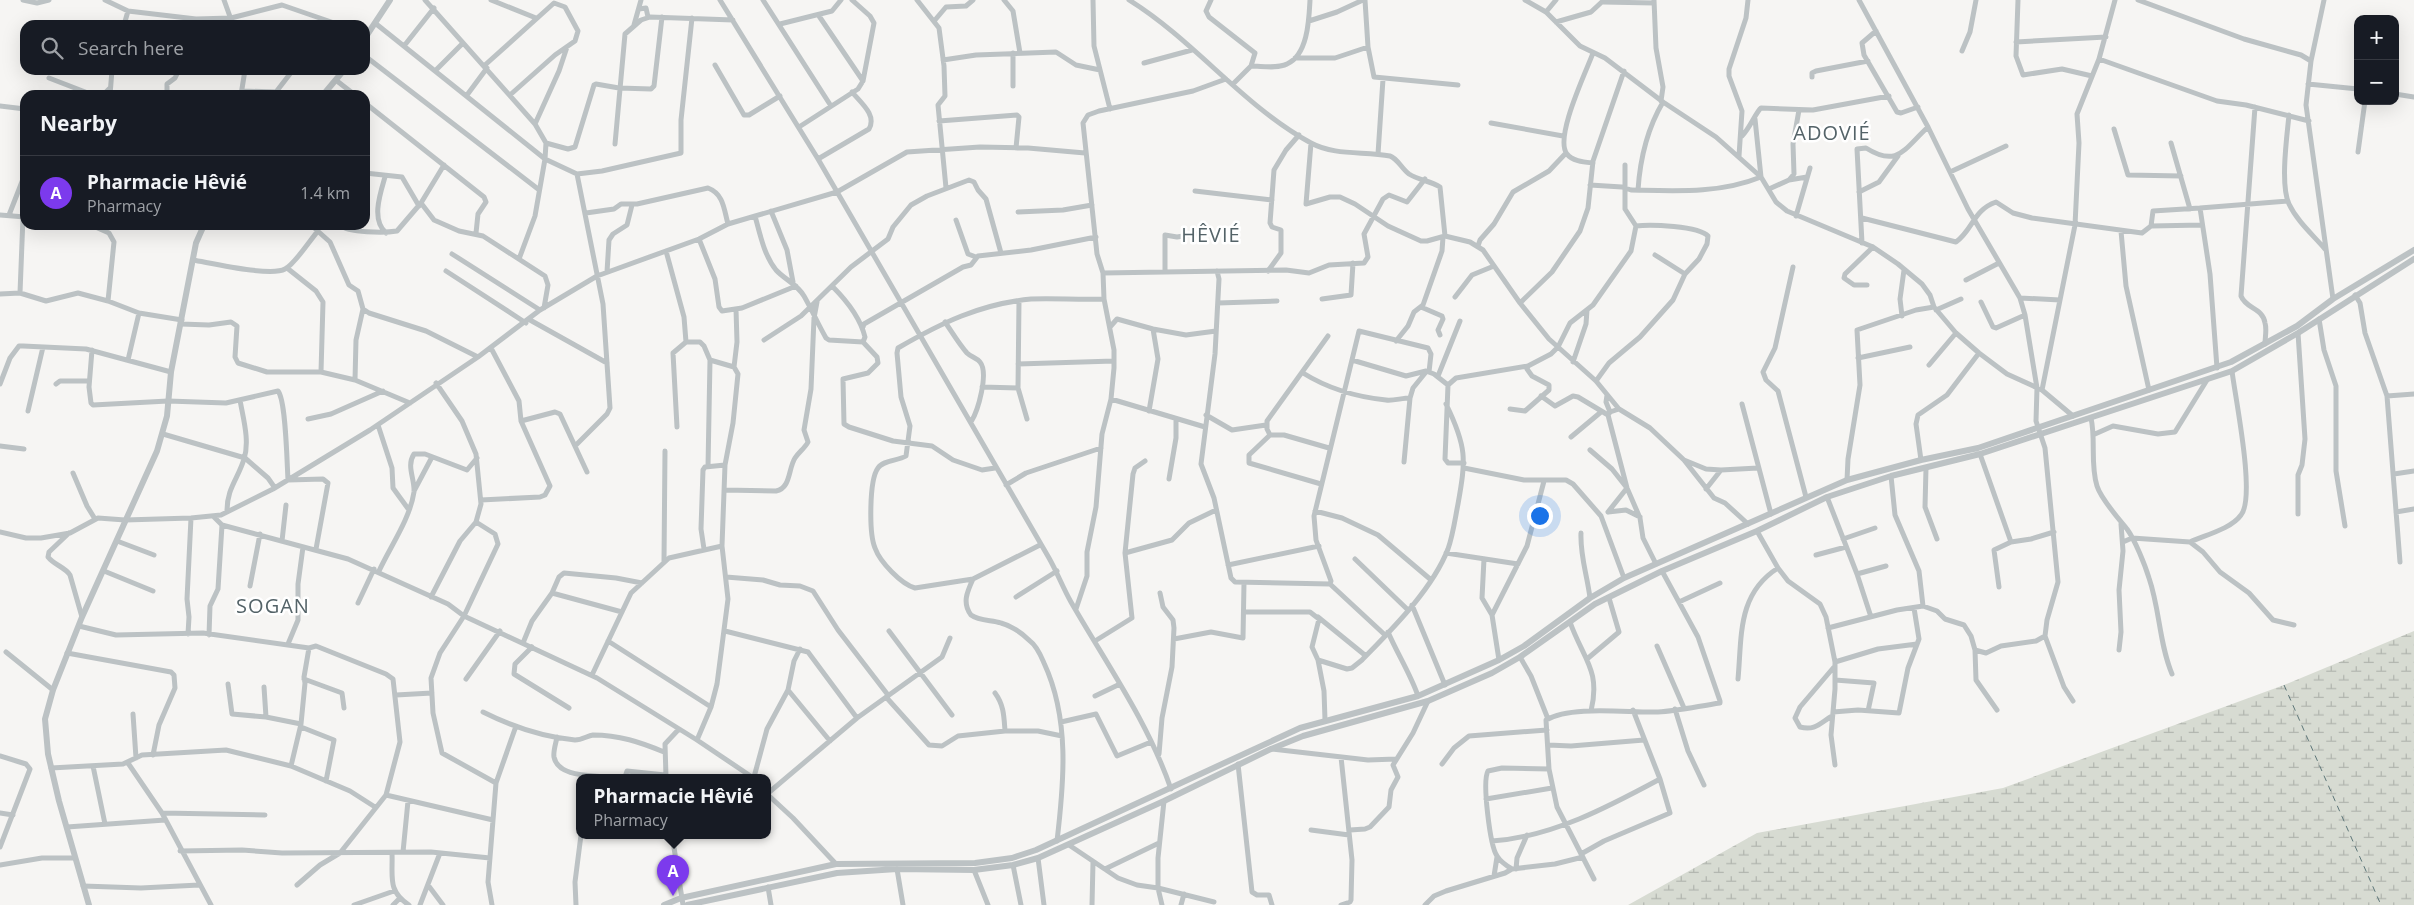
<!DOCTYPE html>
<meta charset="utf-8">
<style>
:root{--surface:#171b24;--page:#20242c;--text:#f1f3f6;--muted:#9ea1a6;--line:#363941;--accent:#7c3aed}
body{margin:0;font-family:"Open Sans",sans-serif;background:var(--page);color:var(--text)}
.controls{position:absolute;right:15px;top:15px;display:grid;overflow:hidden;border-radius:10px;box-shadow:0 5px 20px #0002}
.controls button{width:45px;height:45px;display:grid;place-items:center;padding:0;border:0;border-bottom:1px solid var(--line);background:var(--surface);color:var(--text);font:25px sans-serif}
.you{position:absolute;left:1539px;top:515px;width:18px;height:18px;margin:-12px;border:4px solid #fff;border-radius:50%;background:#1a73e8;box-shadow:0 0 0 8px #1a73e833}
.badge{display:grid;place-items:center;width:32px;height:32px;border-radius:50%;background:var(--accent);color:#fff;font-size:16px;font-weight:700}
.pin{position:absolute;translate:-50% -41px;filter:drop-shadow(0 1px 2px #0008)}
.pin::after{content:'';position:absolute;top:26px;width:18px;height:15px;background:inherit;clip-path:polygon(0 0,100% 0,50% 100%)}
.popup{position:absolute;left:576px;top:774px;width:195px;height:65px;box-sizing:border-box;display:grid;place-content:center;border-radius:10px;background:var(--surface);filter:drop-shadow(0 1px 4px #0005);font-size:16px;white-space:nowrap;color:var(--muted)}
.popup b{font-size:19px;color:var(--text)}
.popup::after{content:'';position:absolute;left:50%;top:100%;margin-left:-10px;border:10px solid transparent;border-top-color:var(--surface)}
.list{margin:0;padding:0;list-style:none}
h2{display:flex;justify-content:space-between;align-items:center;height:65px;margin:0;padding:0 20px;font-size:21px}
h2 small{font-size:16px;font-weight:400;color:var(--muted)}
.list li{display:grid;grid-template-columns:32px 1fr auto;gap:15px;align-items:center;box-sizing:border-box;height:75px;padding:0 20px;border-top:1px solid var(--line)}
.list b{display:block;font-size:19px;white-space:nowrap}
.list p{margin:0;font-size:16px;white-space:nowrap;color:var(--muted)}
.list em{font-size:16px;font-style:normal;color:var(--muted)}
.icon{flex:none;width:28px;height:28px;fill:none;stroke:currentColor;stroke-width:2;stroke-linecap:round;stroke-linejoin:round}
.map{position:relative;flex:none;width:2414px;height:905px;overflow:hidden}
.search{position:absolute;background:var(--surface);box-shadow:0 5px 20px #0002;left:20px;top:20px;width:350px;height:55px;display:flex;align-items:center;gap:12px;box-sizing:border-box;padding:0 18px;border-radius:15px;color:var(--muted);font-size:19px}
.panel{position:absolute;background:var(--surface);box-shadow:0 5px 20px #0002;left:20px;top:90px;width:350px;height:140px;border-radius:15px}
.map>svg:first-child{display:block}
.wetland{fill:url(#wetland-marsh)}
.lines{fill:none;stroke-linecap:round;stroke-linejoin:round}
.ferry{stroke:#5d7678;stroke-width:1;stroke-dasharray:6 5;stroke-linecap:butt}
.minor{stroke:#bcc2c4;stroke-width:5}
.tertiary{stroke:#bcc2c4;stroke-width:6}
.labels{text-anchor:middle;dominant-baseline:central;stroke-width:5;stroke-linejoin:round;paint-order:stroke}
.quarter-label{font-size:20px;letter-spacing:1px;fill:#546368;stroke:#fff}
</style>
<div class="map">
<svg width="2414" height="905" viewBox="0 0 2414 905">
<defs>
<pattern id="wetland-marsh" width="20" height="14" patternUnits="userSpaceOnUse" patternTransform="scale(1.25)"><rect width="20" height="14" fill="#d7dbd2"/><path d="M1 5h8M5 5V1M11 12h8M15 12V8" fill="none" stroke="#b2b6af"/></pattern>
</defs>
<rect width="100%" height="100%" fill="#f6f5f3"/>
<path class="wetland" d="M2414,631v274h-786l129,-72 246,-45 281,-103z"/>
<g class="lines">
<path class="ferry" d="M2284,685l97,220"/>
<path class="minor" d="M23,0l14,3 12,-3
M105,0l23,11
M224,0l9,25
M425,0l110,124 11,19 -1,16 -10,57 -16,43
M491,0l45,18
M720,0l98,159 231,399c8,14 14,30 22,44 35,61 77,120 100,187
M763,0l68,106
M852,0l18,16 4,7 -11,58
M917,0l22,28 5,38 1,30 -7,9 8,83
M1004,0l9,11 7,42
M1093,0l1,46 16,63
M1129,0c66,41 114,106 182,143 24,13 53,8 79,13 7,2 12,13 19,18 9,6 22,7 31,13l5,49 25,6 13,8 37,53 29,36 47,42 23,28 31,19 34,32 30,38 11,5 23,21
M1211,0l-5,11 3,6 46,36 -4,13 -18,18
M1365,0l3,47 6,30 84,8
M1525,0l21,12 34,34 25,12 58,44 53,35 45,40 15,25 11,9 86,36 25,17 24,20 8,11 4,12 22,26 23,20 28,21 35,16 31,26
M1654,0l2,48 7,39 -2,14
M1859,0l69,127 40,82 52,89 5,17 12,73 -1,33 9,27 13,134 -11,38 -2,16 19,51 9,14
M2018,0l-2,56 7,19 39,-6 30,7
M2138,0l106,39 57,16 10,6
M2324,0l-13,61 -5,44 27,194
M1603,2l51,1
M639,9l7,-1 2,9
M1546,12l10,-12
M935,20l11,-13 20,-1 7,-6
M1309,21l28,-9 26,-12
M1556,22l35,-10 13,-12
M375,23l170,136 32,15 25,-3 79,-18v-33l11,-102
M780,24l52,-13 9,-11
M124,25l4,-14 68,8 35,-1 51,-13 58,20
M316,25l3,-7
M634,25l7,-25
M1876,31l-14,12 2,12 33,57 4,1 17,-6
M2016,42l90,-5
M404,46l30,-38
M1962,51l8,-19 6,-32
M1013,53v33
M365,56l173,133
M1295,58h40l33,-11
M2099,59l118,42 29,4 63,16
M943,60l33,-5 80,-3 20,13 24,5
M1144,63l48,-13
M485,65l69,-62 11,4 13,24 -3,10 -20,14 -45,40
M715,65l29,50h5l31,-19
M1251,66c11,0 26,3 36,-2 21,-9 22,-45 23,-64
M436,70l27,-27
M1812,77v-4l4,-2 52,-10
M49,78l44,17
M337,81l18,14
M2308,84l50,5
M242,91l34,1 17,-22
M2395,94l19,3
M103,95l6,-6
M110,95l2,-25
M167,95v-11l8,-6 4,-8
M241,95l4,-25
M467,95l20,-27
M365,103l119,94 2,5 -8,12 -2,19
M0,106l25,3
M2255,107l-14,189c5,13 22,12 24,27 2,6 0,14 0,21
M2289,115c-2,21 -9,70 0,89 8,17 23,30 36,45
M939,121l78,-6 2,2 -3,31
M1491,123l72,13
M535,124l24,-53 8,-24
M799,127l59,-38 5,-8 -44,-65
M2114,129l14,46 53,1
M1742,136c8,-8 14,-24 19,-28l52,2 76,-14
M546,143l22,6 7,-2 19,-62 2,-1 23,4 32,1 3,-3 8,-69
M1311,143l-5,61 24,-7h10l15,7 33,22 33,15h6l18,-5
M2171,143l19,66
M615,144l10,-110 16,-14 9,-3 83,3
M2358,152l7,-51
M1378,154l5,-75
M1739,156l3,-45 -13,-35v-7l17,-51 2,-18
M818,159l51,-30c8,-14 -8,-26 -17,-37
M1593,163c-9,-1 -21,-2 -26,-9 -13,-16 19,-82 26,-101
M1950,172l56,-26
M365,173l37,4 17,29
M385,177c-5,17 -14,43 1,56
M1789,180l18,-3
M1590,185l32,2 9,3c44,1 88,4 130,-13l-6,-58
M1769,189l20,-9 5,-6 -1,-30 6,-34
M1638,190c2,-30 9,-61 25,-88
M1195,191l77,9
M1859,192l20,-10 19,-26
M421,203l13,17 25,11 24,5 62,40 3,9 -4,23
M2200,208l88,-7
M771,211l16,39 6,32
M1018,212l45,-2 29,-5
M586,213l28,-4 7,-5h16l71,-16c16,6 16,22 20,36
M0,215l25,2
M9,215l16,-41
M755,216c5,18 9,39 21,54 8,9 21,14 28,26 8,14 14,28 22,42l3,2 34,2 14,15 1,6 -10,10 -25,6 1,45 5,3 44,14 39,5 21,14 29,10 13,-2
M1796,216l14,-48
M1862,218l94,24c17,-12 17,-32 40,-40l17,11 19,5 110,15 9,-7 2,-15 47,-3 10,66 7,94
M956,220l12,34 8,3
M91,225l18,8 5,9 -6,59
M311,225l19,17 19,43 9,6 5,18 6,4 57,18 52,26
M340,225c8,8 45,8 57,6l24,-28 23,-38
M2151,226l51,-1
M2121,231l5,55 23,104
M699,239l16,40 4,28 3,4 20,-3 54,-22
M1862,243l-5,-94 9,-1c32,20 38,1 62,-21
M1478,246l2,-6 14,-16 19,-32 36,-21 17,-18
M666,251l18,66 2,25
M452,254l88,56
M1655,255l30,19
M193,260c18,3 78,17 92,9 10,-5 25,-29 33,-38
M1793,267l-18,81 -12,24 3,8 12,11 28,106
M287,268l29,23 7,11 -2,70
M446,271l80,52
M1217,271l2,8 -4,75 -14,110 13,34 17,80 4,4 95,2 1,-3 -15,-41 -2,-24 45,-185 69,17 3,6 -2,18
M1268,271l13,-18v-23l-9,-3 -2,-4 4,-53 12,-20 13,-15
M607,272l2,-32 4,-6 14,-9 5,-20
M1165,272v-37l12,2 25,-4
M1103,273l183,-3 23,3 20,-8 35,-2 4,-6 -4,-23 19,-35 6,-4 18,7 18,-23
M1966,280l33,-17
M1867,285h-13l-10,-7 1,-4 28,-27
M833,287c14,14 27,30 32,50l-2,5
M20,293l3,-76
M0,294l20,-1 26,8 32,-8 30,8 31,12 43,7
M2355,295l5,8 5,30 22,63 13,166
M1455,297l17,-22 22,-9
M2020,298l40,2
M1322,299l29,-4 2,-32
M1019,301l-1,87 9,31
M1981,302l12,25 3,1 29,-13
M1218,303l59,-2
M1520,303l32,-31 28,-41 8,-23 5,-47 31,-90
M1421,307l21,9 1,3 -5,11 2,5
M1936,310l25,-11
M1902,316l-2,-17 4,-29
M2319,319l5,31 12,36v85l9,55
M530,320l77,43
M945,322c7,10 14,22 22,31 4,4 10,5 13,9 9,11 -2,49 -9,60
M181,324l28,1 22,-3 6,4 -2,31 3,6 29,9h54l34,8 55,23
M863,327l1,-3 99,-57 8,-2 7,-9 53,-6 65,-13
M1110,327l7,-8 36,10 33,6 30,-4
M764,340l37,-24 50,-49 37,-28 5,-12 18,-22 16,-9 42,-16 5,2 4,8 8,9 15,54
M1396,341l12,-15 6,-14 9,-7 19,-54 1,-14
M92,350l-3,37 2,16 2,2 75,-4 58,2 52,-12c8,9 9,74 10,89l35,-1 5,4 -12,66
M1858,358l52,-11
M128,360l11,-47
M1352,360l54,16 20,-5 8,3 14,11
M1573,362l13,-38 1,-14
M1018,364l96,-3
M1929,365l27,-32
M734,367l3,-25 -1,-33
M1303,373c24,15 54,24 83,27 7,1 16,-2 24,-2
M1438,376l22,-55
M355,380l1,-40 7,-31
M1596,381l13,-18 31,-26 33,-37 12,-26 14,-15 8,-15 1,-8c-9,-10 -58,-12 -72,-10
M0,384l10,-26 9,-12h4l63,3 85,23
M56,384l4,-3h29
M982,387l36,1
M2042,390l33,-165 4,-82 -2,-29 22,-55 16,-59
M1607,395l-1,7 4,10
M1541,396l14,10 18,-10 5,1 30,18
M2387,396l27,-2
M1111,399l94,28
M1742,404l29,110
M1510,409l15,2 24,-21v-5l-17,-9 -5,-7 1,-3
M1619,409l-9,3 -2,3 19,73 13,30 3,20 13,26
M28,411l15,-64
M1149,411l9,-52 -5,-30
M1206,415l26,15 34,-5
M2091,418c5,22 -1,46 6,68 4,13 21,32 30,43 8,11 18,36 22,49 11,32 10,65 23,96
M308,419l23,-5 52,-23
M521,421l34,-9 5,2 27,58
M378,425l14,43 1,20 16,22
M677,427l-4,-74 13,-11h14l4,4 6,14 -2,107
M163,434l82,24 23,20 7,10
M2095,434l18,-8 45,8 17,-2 32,-52
M1270,435l-3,-6v-8l61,-85
M1270,435l-21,20v8l72,21
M1270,435h14l45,13
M1571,437l30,-25
M0,446l24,3
M575,446l32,-32 3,-6 -7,-104 -26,-130
M1590,450l22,19 15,19 -19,24
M1980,454l31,88 -17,8 5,37
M1684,460l22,9 15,1
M1921,460l-5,-36 2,-9 29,-20 32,-42
M1404,462l6,-64 3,-10 13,-16
M1464,463h-16l-3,-4 3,-74 8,-7 72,-12 23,-12 7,-7 12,-24 23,-18 38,-54 5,-25 -11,-17v-44
M1464,468l60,12h42l7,4 28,32 23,62
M1926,468l-1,39 12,32
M73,473l14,33 8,13
M2394,474l20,-3
M1891,476l4,39 24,56 4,35
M1169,479l7,-41v-19
M1847,480l1,-21 12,-74 -3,-55 59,-20 18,-3
M1006,485l20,-12 75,-25
M1706,489l15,-19 37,-2
M724,490l52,1c15,-3 12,-22 19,-33 4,-6 10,-10 13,-16l-4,-12 7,-41 3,-71 3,-16
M414,491l18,-34
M1827,497l30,77 14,43
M481,500l59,-3 5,-2 5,-9 -29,-65 -2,-20 -28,-53
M227,511c0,-23 11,-32 17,-52 6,-18 -1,-41 -4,-59
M1315,511l27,7 36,17 52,44
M1608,512l18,-2 14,7
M2396,512l18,-3
M2298,514v-39l4,-10 3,-26 -7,-106
M214,517l8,8 126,34 100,45 16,12 133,62 100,62 55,37
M476,522l19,12 3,10 -34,72 -24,37 -9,25 2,35 9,40 54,30
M1757,531l21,37 10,13 32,23 6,13 9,45v27l-4,46 4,30
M0,532l26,6h15l29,-5 28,-15 27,2 66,-2 30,-3 52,-26 97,-59 108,-73 62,-47 57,-34 102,-37 29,-15 109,-32 70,-40 73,-5 48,1 57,5
M69,533l-20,19 -1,5c6,8 17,10 22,18l12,42
M1581,533c-1,23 6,41 9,65
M1843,539l32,-11
M117,541l37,14
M282,541l4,-36
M2011,542l20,-3 23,-7
M2123,542l9,-4 58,4 13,10 17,20 29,21 24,27 21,5
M2190,542c15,-7 41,-13 51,-27 15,-18 -6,-118 -9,-144
M1040,545l-67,34 -58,9c-14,-4 -35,-26 -40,-40 -6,-14 -6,-68 3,-80 5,-8 20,-7 28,-12l4,-30 -9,-29 -4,-44 1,-5c43,-25 82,-44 133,-49 24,-1 48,1 73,0
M704,549l-3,-20 2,-59 2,-3 20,-2
M1125,553l47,-13 17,-17 27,-13
M1446,553l72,11
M1816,555l30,-8
M1355,559l53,51
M1484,559l-2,39 10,17
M664,561l1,-110
M1228,565l91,-19
M104,571l49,20
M379,571c11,-24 31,-52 35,-79 1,-13 -8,-26 0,-38h11l42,16 10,-12
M1857,574l29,-8
M726,577l37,3 17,5 20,1 13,5 25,39 50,65
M973,579c-6,13 -11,24 -2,36 8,6 21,5 30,8 11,3 21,10 29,18 7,5 11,15 14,22 26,56 20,119 13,178
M1330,584l55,51
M250,586l10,-52
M552,593l70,19
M431,597l29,-56 16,-19 5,-18 -5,-50 -14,-33 -26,-38
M1016,597l41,-26
M1679,602l41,-19
M358,603l16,-34
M1412,605l33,80
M1076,609l11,-33v-24l9,-45 6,-73 9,-35 3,-31v-18l-10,-51 -1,-26 -6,-19 -14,-131 5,-8 11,-4 94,-20 33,-12
M1244,612h66l9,7 -7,28 6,13 29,9 5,-1 10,-8c30,-31 70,-70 86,-111 5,-14 7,-30 10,-45 8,-45 9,-57 -12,-100
M1318,617l48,39
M1570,622c13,37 31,48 21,89
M79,626l37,9 87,-2 106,15 7,-2 70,28 7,5 7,63 -14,53 -46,58 -20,12 -23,20
M1828,628l69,-18 26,-4 14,5 8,8 19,6 7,11 4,14 11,3 15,-7 35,-5 9,-5
M725,631l83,21 49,66
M889,631l63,84
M1388,632c9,21 23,43 30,64
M188,634l1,-17 -2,-18 4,-81
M209,635l1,-29 8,-17 4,-64
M1174,639l37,-7 32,6 1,-55
M608,641l103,66
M1095,641l37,-23 -7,-65 8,-79 2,-6 10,-7
M523,643l9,-22 20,-28 7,-16 5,-4 52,5 26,5
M288,644l10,-24v-36l5,-37
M1657,646l27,62
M532,647l-17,17 -1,10 55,34
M1975,650l1,30 21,30
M2119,650l2,-18 -2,-42 4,-39 -2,-27
M6,652l47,38
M67,653l104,19 3,3 1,13 -16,37 -6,30
M1520,657l11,19 17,43
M1587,659l32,-27 -10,-34
M1318,660l6,31 1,29
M1499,660l-7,-45 35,-69 17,-65
M1835,662l43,-13 39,-5
M592,675l39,-82 38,-35 53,-12
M304,679l38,14 2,15
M466,679l34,-48
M1738,679c4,-43 -1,-85 40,-111
M1835,680l39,3 -6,28
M228,684l4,30 34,3 35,7
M264,687l2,30
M788,690l42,51
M995,693c9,12 9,24 10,38
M396,695l36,-2
M1095,696l25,-12
M886,697l43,48 13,1 16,-10 47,-5h33l24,5
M1675,709l13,42 16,34
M483,712c28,14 61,25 92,28 7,0 12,-4 18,-5 26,0 47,7 71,17
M1833,712l25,-2 41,3 9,-45 11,-29 -5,-31
M133,714l3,44
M1832,716c-12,7 -17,15 -32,11l-5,-9 5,-11 34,-40
M1061,722l35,-8 21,42 34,-14
M301,727l33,13 -8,41
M557,737c-1,6 -4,14 -3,20 4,20 37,18 52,20
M697,740l14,-33 6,-23 11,-85 -6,-53 3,-81 8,-42 5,-49 -4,-7 -24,-7
M1548,745l23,1 73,-6
M1272,749l96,11 28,-1
M1159,754l3,-36 10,-51 2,-39 -1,-8 -10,-13 -3,-14
M0,756l26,8 4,5 -30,78
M128,763l34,50 49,92
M1238,764l14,128 5,3h12l3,10
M1442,764l12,-16 15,-12 78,-6
M93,766l12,58
M291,766l10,-42 4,-41 -1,-6 5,-29
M51,768l72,-4 19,-9 84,-5 65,16 59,25 25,16
M1549,769l-47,-1 -14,3c-6,10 2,75 9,85 3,5 10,10 15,13l43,-5 28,-7
M625,777l2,-6 38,4
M666,777l-1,-33 14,-15
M754,777l13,-48 21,-39 6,-29 6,-12
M767,794l90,-76 85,-61 8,-19
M767,794l26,24 43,46
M386,795l107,25
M1486,799l66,-11
M0,813l13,2
M162,813l103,2
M67,827l98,-7
M1311,830l38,5
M1350,830l15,-1 5,-2 19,-20 2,-17 7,-13 -5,-12 20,-32 15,-32
M672,835l11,70
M1492,841c60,-4 116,-34 168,-62
M1069,845l49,33 19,7 21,3 56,14
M180,851l62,-1 40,3 149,-1 59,6
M403,852l5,-51
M392,853c1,23 -5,38 17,52
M1581,854l23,-13 66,-28 -10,-34 -27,-69
M1038,858l6,47
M0,865l42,-7h33
M1013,865l8,40
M897,869l6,36
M1105,869l54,-26
M1516,869l1,-11 10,-23
M974,870l14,35
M1494,876l3,-19
M1594,879l-37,-72 -8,-38 -3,-49c26,-15 82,-7 112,-8 20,-1 41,-6 62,-9v-2l-22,-64 -36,-66
M428,885l15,20
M83,886l58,2 58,-3
M768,887l3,18
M354,905l40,-14
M393,905l6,-6
M420,905l20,-52
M492,905l-4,-23 8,-99 20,-57
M576,905l-1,-23 6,-47
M1092,905l1,-43
M1162,905l-4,-17v-30l6,-57
M1181,905l3,-11
M1341,905l9,-3 1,-2 1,-40 -11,-103
M1425,905l9,-9 12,-5 59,-18 7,-4"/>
<path class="tertiary" d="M365,38l25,-38
M323,95l21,-25
M89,905l-30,-104 -11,-47 -3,-35 8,-29 29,-73 75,-166 10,-35 4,-44 25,-129 8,-18
M664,905l17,-7 155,-34 139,-1 37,-5 24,-8 264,-122 118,-32 81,-36 25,-14 66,-48 34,-20 223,-98 74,-20 57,-12 253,-86 66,-36 36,-27 81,-49
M687,905l150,-32 60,-4 77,1 39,-5 25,-7 126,-57 107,-52 32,-13 125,-35 64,-28 28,-16 75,-53 67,-33 95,-40 70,-34 64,-21 89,-22 252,-83 66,-38 116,-74"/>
</g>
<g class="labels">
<g class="quarter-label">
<text x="1832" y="132">ADOVIÉ</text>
<text x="1211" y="234">HÊVIÉ</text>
<text x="273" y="605">SOGAN</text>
</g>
</g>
</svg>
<div class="controls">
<button>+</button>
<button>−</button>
</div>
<div class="you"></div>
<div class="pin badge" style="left:673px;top:896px">A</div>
<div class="popup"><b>Pharmacie Hêvié</b>Pharmacy</div>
<div class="search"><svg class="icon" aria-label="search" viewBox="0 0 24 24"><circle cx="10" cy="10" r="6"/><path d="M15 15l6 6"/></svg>Search here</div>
<section class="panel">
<h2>Nearby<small></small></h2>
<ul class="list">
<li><span class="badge">A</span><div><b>Pharmacie Hêvié</b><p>Pharmacy</p></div><em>1.4 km</em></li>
</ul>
</section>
</div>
